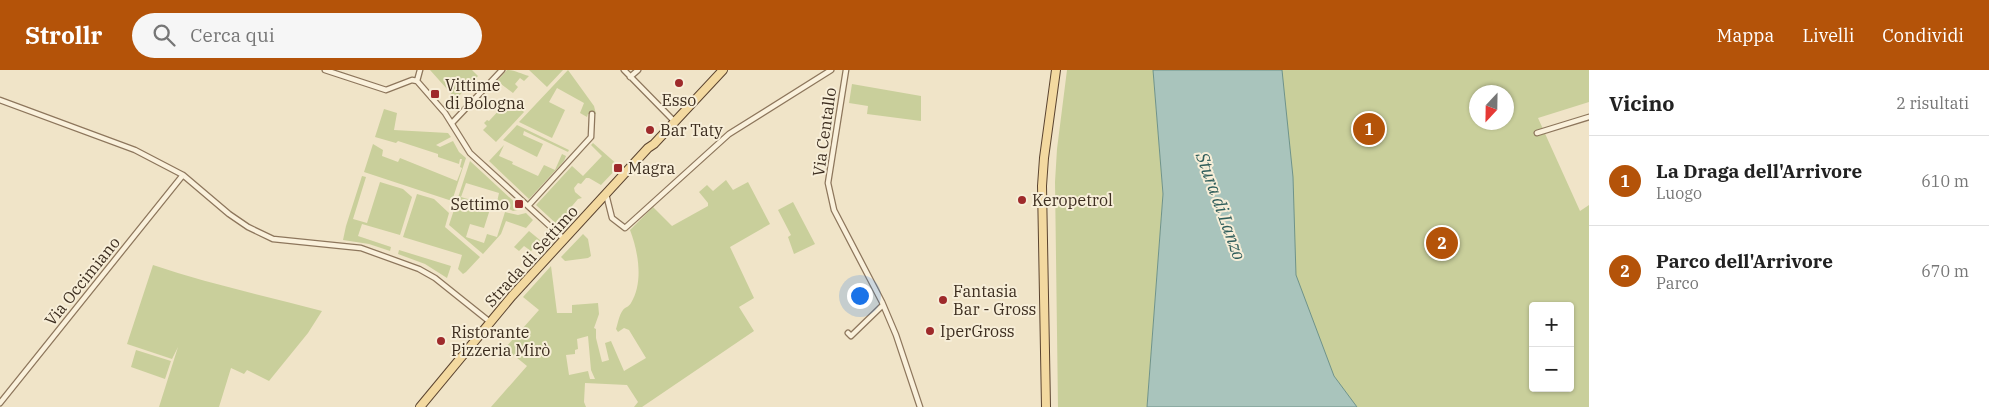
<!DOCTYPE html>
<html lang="it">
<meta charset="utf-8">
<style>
:root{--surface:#fff;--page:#f6f6f6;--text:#222;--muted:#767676;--line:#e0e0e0;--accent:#b45309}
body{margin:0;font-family:"IBM Plex Serif",serif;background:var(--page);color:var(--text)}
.controls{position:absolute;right:15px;bottom:15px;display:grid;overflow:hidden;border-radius:5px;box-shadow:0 1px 4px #0004}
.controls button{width:45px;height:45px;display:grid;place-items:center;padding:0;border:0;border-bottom:1px solid var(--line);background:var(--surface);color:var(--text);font:25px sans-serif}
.compass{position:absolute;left:1469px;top:15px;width:45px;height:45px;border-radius:50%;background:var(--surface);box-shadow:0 1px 4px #0004;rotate:202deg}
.you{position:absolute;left:859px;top:225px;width:18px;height:18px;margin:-12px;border:4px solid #fff;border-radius:50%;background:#1a73e8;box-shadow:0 0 0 8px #1a73e833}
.badge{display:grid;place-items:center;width:32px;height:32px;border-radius:50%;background:var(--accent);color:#fff;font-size:16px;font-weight:700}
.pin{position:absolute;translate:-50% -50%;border:2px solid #fff;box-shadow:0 1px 5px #0006}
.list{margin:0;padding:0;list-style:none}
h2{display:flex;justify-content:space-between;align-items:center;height:65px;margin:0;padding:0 20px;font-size:21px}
h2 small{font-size:16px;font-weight:400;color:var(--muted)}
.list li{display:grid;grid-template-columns:32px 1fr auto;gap:15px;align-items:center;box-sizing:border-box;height:90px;padding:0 20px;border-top:1px solid var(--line)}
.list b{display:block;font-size:19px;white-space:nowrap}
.list p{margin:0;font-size:16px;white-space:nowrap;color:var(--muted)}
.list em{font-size:16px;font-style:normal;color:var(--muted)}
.icon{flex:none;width:28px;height:28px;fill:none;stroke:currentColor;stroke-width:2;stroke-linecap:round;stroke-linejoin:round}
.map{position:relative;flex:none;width:1589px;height:337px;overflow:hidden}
header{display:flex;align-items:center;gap:30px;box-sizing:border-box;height:70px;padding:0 25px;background:var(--accent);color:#fff}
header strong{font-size:24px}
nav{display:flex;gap:28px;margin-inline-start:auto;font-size:18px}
.search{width:350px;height:45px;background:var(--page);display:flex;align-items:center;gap:12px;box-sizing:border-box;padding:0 18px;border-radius:28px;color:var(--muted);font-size:19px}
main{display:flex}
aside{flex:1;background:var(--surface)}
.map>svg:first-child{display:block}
.green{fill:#c9cf9b;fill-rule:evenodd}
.water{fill:#a9c4bc;stroke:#6f938a}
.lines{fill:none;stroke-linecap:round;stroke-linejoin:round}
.minor-casing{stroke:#8d765c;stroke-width:7}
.primary-casing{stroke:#5b4430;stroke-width:10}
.minor{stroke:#faf1dc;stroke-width:4.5}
.primary{stroke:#f3d9a0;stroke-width:8}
.poi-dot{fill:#9e2a2b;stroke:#f7eed8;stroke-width:2}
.labels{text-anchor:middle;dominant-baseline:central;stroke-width:4;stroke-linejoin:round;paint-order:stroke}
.poi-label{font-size:16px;fill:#3d2e20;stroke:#f7eed8;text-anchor:start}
.street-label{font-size:16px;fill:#3d2e20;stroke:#f7eed8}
.water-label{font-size:18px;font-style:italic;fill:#2f5d5a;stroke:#f7eed8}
</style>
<header>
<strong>Strollr</strong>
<div class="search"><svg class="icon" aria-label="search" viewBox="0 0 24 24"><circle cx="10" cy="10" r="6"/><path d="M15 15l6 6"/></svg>Cerca qui</div>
<nav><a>Mappa</a><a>Livelli</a><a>Condividi</a></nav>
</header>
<main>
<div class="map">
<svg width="1589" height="337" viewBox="0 0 1589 337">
<rect width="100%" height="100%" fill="#f0e4c8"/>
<path class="green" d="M430,0h42l6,6 -22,23z
M507,0c8,0 14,4 22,6l-5,5 -4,-3 -5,6 3,3 -5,6 -12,-9 -8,8 -3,-3z
M529,0h34l-16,17z
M568,0l26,36 2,8h-8l-1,3 -7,-4 4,-10 -27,-15 -8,14 16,8 -13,28 -33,-16z
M1067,0h86l10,124 -16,213h-89l-3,-225 2,-33z
M1223,0h366v32l-51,16 42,93 9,-6v202h-233l-22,-31 -118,-242zM1476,22h30v30h-30zM1533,236h37v82h-37z
M852,14l69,12v25l-54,-7 1,-8 -19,-3z
M512,31l12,11 -28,30 -13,-12 4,-4 -3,-3 3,-3 2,1 13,-14 2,2z
M384,39l13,4 -3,17 54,3 3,4 -15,8 4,2 13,-6 6,11 7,6 -14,43 -88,-29 9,-28 10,6 -1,6 16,6 2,-4 57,23 5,-13 -2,-1 2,-8h-2l-1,5 -21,-7v-3l-40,-13 -2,2 -21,-6z
M517,55l52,25 -1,2 -44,-21 -1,4 20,9 -6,13 -34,-17z
M593,73l26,23 -18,19 -12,-7h-3l-5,6 -3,-1 -4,5 1,4 7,6 -4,1 -11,13 6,5 -11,12 -26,-24 36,-39 11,10 19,-20 -11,-11z
M504,75l-5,11 14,6 -1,2 26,12 6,-11 11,5 7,-16 4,2 -2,5 -35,38 -40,-38z
M470,91l52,48 -9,2 -6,-3v-2l-10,-4 2,-9 -33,-10 -5,14 30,9 -7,22 -14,-4 -4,13 18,6 3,-9 10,3 8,-25 13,3 8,-2 7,7 -7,8 -20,-7 -5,13 -18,20 -34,-29z
M362,106l4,1 -13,42 14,4 13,-41 23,7 9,8 -12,38 -38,-11 -4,12 33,11 -1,4 -21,-7 -26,-4 3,-14z
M726,110l7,10 15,-8 22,42 -40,23 24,51 -15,9 15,24 -112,76h-8l4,-5 -11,-17 -42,-2 -1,19 2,5h-95l36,-41 -22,-18 34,-38 -16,-13 28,-31 6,47h15v-8l26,-2 1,11 -5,14 2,1v9l6,24 7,-2 -4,-17 6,-2 13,30 22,-13 -17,-28 -5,-2 -6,4 -2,-3c2,-6 3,-14 7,-19 2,-3 6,-3 8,-7 13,-21 7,-52 -1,-73l23,-23 19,19 36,-20v-3l-9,-11 8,-7 6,6zM588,266l3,34 4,9h-5l-2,-8 -19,4 -3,-20 9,-1v-4l3,-1 -1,-10z
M417,124l17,5 15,14 -4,14 35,30 -14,15 -3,2 -5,-5 4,-14 -59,-18z
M793,132l22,42 -21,10 -6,-17 3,-2 -13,-25z
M529,161l17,14 -5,5 -5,-4 -5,5 -7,-5 -5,5 -5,-4z
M583,164l5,5 3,17 -3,2 -23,3 -4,-4z
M399,180l52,16 -4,12 -22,-14 -27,-10z
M153,195c56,19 113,31 169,46l-14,22 -39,48 -22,-11 -3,4 -13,-6 -12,39h-60l19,-60 -6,12 -45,-15z
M136,280l35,11 -6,18 -34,-12z"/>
<path class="water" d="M1153,0h129l11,107 3,98 38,101 23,31h-210l16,-213z"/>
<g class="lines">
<defs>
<path id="minor" d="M325,0l61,20 26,-10 5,1
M624,0l51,52
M846,0l-18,113 6,27 48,92 14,33 24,72
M630,7l8,-7
M417,11l28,32 25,40 94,86
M417,11l3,-11
M0,30l135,50 48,25 46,39 19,13 25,12 88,9 58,21 16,9 55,44
M452,53l50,-53
M1537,63l52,-16
M606,124l6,24 13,10 104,-94 102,-64
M528,136l63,-69 1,-23
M848,263l3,3 32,-31
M0,333l183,-228"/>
<path id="primary" d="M420,337l92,-111 136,-148 6,-4 69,-74
M1046,337l-4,-221 2,-28 12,-88"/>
</defs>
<use href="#minor" class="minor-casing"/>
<use href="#primary" class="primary-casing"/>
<use href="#minor" class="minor"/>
<use href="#primary" class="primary"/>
</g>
<g class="poi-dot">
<circle cx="679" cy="13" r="5"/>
<rect x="430" y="19" width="10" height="10" rx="2.5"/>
<circle cx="650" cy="60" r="5"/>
<rect x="613" y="93" width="10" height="10" rx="2.5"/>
<circle cx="1022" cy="130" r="5"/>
<rect x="514" y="129" width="10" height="10" rx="2.5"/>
<circle cx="943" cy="230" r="5"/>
<circle cx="930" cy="261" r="5"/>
<circle cx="441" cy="271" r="5"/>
</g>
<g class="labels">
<g class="poi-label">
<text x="445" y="15">Vittime<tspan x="445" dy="18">di Bologna</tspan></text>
<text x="679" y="30" text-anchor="middle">Esso</text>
<text x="660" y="60">Bar Taty</text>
<text x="628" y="98">Magra</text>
<text x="1032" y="130">Keropetrol</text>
<text x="509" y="134" text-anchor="end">Settimo</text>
<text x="953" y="221">Fantasia<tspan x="953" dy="18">Bar - Gross</tspan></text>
<text x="940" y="261">IperGross</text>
<text x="451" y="262">Ristorante<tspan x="451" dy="18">Pizzeria Mirò</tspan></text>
</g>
<g class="street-label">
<text transform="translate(824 62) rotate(-82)">Via Centallo</text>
<text transform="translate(531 186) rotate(-48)">Strada di Settimo</text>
<text transform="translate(82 211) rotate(-51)">Via Occimiano</text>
</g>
<g class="water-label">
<text transform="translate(1221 136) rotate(70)">Stura di Lanzo</text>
</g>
</g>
</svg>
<div class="controls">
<button>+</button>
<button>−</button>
</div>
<svg class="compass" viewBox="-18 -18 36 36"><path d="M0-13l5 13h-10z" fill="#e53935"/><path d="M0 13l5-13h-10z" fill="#767676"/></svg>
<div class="you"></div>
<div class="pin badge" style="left:1369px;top:59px">1</div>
<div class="pin badge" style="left:1442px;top:173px">2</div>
</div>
<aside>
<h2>Vicino<small>2 risultati</small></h2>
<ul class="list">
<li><span class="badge">1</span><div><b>La Draga dell'Arrivore</b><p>Luogo</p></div><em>610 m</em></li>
<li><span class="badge">2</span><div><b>Parco dell'Arrivore</b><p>Parco</p></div><em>670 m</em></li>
</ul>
</aside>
</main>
